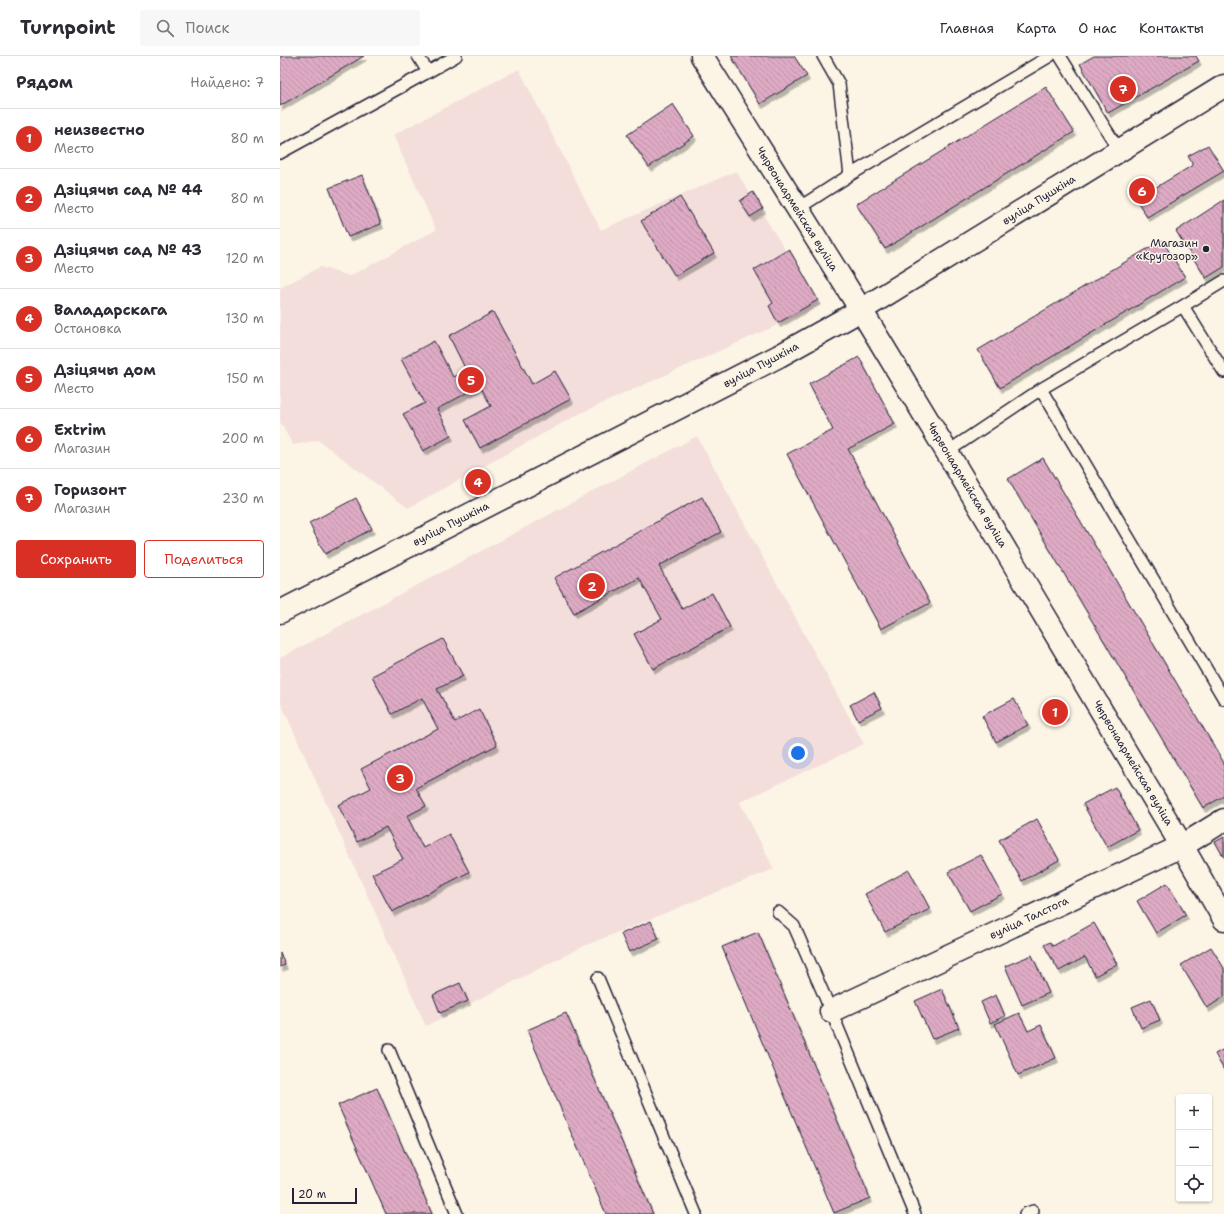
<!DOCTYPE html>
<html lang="ru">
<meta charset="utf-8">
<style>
:root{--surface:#fff;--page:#f7f7f7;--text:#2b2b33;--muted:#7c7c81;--line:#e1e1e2;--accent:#d93025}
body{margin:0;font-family:"Shantell Sans",sans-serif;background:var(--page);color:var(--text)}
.controls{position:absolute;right:12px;bottom:12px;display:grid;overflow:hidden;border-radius:4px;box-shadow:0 1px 3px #0004}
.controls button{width:36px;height:36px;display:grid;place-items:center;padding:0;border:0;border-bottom:1px solid var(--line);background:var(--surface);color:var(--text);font:20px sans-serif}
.scale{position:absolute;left:12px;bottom:10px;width:65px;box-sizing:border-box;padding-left:4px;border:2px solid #22223b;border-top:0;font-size:11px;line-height:14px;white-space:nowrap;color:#22223b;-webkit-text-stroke:3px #fcf5e5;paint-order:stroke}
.you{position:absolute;left:518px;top:697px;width:14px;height:14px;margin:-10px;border:3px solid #fff;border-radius:50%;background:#1a73e8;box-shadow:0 0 0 6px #1a73e833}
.badge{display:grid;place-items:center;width:26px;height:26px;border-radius:50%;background:var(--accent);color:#fff;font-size:13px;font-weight:700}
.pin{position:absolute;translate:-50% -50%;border:2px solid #fff;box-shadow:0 1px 4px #0006}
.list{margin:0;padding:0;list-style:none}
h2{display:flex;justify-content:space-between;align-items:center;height:52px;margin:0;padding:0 16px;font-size:17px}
h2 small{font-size:13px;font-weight:400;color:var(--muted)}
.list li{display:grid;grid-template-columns:26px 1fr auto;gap:12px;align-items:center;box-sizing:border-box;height:60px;padding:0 16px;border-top:1px solid var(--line)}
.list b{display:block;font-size:15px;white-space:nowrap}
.list p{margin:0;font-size:13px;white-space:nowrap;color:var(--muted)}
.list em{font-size:13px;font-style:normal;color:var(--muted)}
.actions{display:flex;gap:8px;padding:12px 16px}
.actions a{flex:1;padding:9px 0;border:1px solid var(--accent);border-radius:4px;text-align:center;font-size:14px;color:var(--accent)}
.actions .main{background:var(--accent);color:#fff}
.icon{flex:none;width:22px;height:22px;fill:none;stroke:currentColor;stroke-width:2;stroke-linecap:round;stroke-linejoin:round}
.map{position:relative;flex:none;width:944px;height:1158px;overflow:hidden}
header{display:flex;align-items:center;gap:24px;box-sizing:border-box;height:56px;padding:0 20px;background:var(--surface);border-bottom:1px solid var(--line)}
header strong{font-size:19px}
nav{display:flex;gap:22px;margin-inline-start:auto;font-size:14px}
.search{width:280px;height:36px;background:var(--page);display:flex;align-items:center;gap:10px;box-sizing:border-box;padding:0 14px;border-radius:4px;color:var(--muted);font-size:15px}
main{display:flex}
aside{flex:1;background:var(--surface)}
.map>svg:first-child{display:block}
.built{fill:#f3dedb}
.building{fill:url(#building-back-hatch);stroke:#22223b;filter:url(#shadow)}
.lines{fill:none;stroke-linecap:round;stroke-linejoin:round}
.lane-casing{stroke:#22223b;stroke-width:14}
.street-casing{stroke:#22223b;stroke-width:25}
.lane{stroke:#fcf5e5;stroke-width:11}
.street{stroke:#fcf5e5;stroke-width:22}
.poi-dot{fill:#22223b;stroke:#fcf5e5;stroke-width:1.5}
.labels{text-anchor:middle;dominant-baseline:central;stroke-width:3;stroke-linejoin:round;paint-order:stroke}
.street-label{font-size:11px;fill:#22223b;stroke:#fcf5e5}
.poi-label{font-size:11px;fill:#22223b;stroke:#fcf5e5;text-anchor:end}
</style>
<header>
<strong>Turnpoint</strong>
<div class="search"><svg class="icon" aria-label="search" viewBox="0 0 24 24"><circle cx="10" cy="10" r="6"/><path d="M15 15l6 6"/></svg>Поиск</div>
<nav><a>Главная</a><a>Карта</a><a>О нас</a><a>Контакты</a></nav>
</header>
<main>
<aside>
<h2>Рядом<small>Найдено: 7</small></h2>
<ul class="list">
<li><span class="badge">1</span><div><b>неизвестно</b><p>Место</p></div><em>80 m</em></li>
<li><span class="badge">2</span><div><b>Дзіцячы сад № 44</b><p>Место</p></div><em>80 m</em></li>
<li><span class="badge">3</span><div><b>Дзіцячы сад № 43</b><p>Место</p></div><em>120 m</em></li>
<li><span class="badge">4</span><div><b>Валадарскага</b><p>Остановка</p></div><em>130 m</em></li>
<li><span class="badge">5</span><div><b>Дзіцячы дом</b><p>Место</p></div><em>150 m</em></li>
<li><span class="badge">6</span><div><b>Extrim</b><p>Магазин</p></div><em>200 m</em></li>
<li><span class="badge">7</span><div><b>Горизонт</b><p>Магазин</p></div><em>230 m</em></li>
</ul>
<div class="actions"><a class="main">Сохранить</a><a>Поделиться</a></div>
</aside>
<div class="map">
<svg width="944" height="1158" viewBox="0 0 944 1158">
<defs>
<pattern id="building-back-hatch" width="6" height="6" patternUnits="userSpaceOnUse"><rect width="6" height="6" fill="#deaac4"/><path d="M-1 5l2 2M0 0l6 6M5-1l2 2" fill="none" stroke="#be92a9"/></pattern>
<filter id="shadow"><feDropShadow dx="2.5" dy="4.5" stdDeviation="0" flood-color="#0004"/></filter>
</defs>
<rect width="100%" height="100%" fill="#fcf5e5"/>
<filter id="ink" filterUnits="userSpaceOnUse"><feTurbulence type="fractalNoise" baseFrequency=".025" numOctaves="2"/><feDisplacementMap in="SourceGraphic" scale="8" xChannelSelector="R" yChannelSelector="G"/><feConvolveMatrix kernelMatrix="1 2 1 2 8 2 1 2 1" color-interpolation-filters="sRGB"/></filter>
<g filter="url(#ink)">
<path class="built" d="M239,13l15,30 67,131 135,-59 84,135 -239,107 -173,95 -90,-68 -25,5 -13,-23v-134l40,-21 30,9 86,-46 -43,-95z
M417,380l167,308 -124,58 34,67 -190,77 -158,80 -146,-325v-43z"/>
<path class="building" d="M2,0h82l-84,50v-49z
M451,0h63l13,20 -47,28z
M814,0h102l3,5 -91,52 -28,-49z
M766,31l28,45 -189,117 -29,-45z
M393,48l21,32 -45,31 -22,-32z
M928,89l16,26 -77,46 -17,-28 14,-8 6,10 43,-26 -5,-9z
M82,119l19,49 -33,13 -19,-49z
M473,136l10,17 -13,8 -10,-16z
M400,141l34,56 -39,23 -34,-55z
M944,144v67l-18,11 -30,-47z
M882,184l23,37 -185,111 -22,-38z
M509,193l29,51 -40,23 -9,-17 4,-3 -19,-33z
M213,256l39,72 23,-13 16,28 -91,49 -15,-28 26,-14 -11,-20 -43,23 14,27 -28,15 -20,-37 22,-11 -24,-44 33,-18 19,36 13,-7 -17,-34z
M579,301l36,67 -47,25 82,154 -49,26 -94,-175 46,-24 -24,-46z
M763,402l181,305v33l-21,12 -195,-329z
M422,441l19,35 -62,34 23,43 30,-16 18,34 -77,42 -19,-35 28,-15 -23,-41 -65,35 -20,-35z
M76,442l16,31 -47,25 -16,-31z
M163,583l20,37 -26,13 18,33 24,-13 18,36 -81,43 10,18 -19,10 16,32 26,-14 20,38 -77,40 -20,-38 31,-15 -17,-32 -29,15 -19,-37 33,-17 -10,-19 77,-40 -16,-31 -30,16 -20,-38z
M594,636l8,16 -24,12 -8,-15z
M734,643l14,26 -32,17 -14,-26z
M778,645l8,14 -14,8 -8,-13z
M835,731l23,43 -31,17 -24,-43z
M757,763l22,41 -37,21 -23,-41z
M944,781v20l-9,-15z
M701,799l21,39 -32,17 -22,-39z
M629,814l21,39 -45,23 -20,-38z
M887,827l19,32 -30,18 -19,-32z
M371,865l8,18 -30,13 -8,-18z
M814,867l23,41 -22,12 -10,-19 -26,14 -15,-26 6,-3 3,4z
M478,876l112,266 -36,15 -112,-266z
M931,891l13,21v29l-17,11 -26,-43z
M0,897l5,12 -5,2z
M752,899l17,38 -27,12 -17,-39z
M180,927l8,18 -28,12 -7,-18z
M662,933l17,39 -27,11 -17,-38z
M716,939l9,21 -15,7 -9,-21z
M871,943l9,21 -19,8 -9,-21z
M286,957l87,201h-47l-79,-184z
M739,957l9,18 13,-6 15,33 -38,17 -23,-51z
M944,993v21l-9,-16z
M97,1032l55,126h-46l-48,-109z"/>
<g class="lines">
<defs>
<path id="lane" d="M138,0l10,16
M543,0l16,28 11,91
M780,0l59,94
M0,97l148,-81 28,-16
M517,153l53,-34 200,-119
M944,225l-41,25 41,66
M761,333l183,310
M667,396l94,-63 142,-83
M498,856l16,14 37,85 84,203
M318,922l98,236
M109,994l68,164
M745,1158l8,-3"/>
<path id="street" d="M422,0l159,254 86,142 235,394 42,73
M0,556l499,-256 82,-46 363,-224
M551,955l351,-165 42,-26"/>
</defs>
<use href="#lane" class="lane-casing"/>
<use href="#street" class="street-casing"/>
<use href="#lane" class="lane"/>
<use href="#street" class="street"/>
</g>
</g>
<circle class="poi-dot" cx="926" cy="193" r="4"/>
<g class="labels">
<g class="street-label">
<text transform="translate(759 144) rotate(-32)">вуліца Пушкіна</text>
<text transform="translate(517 153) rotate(58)">Чырвонаармейская вуліца</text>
<text transform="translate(481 309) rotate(-28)">вуліца Пушкіна</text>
<text transform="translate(687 429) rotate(59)">Чырвонаармейская вуліца</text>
<text transform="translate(171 468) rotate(-27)">вуліца Пушкіна</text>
<text transform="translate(853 707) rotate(59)">Чырвонаармейская вуліца</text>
<text transform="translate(749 862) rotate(-25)">вуліца Талстога</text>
</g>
<g class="poi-label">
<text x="918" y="187">Магазин<tspan x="918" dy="13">«Кругозор»</tspan></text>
</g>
</g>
</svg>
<div class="controls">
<button>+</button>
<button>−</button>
<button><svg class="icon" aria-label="locate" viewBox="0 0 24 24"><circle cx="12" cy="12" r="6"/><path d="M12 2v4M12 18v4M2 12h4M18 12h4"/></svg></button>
</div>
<div class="scale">20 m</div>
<div class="you"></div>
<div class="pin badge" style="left:775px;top:656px">1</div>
<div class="pin badge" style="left:312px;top:530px">2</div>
<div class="pin badge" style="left:120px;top:722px">3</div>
<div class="pin badge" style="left:198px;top:426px">4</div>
<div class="pin badge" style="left:191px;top:324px">5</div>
<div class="pin badge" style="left:862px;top:135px">6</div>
<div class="pin badge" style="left:843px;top:33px">7</div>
</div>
</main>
